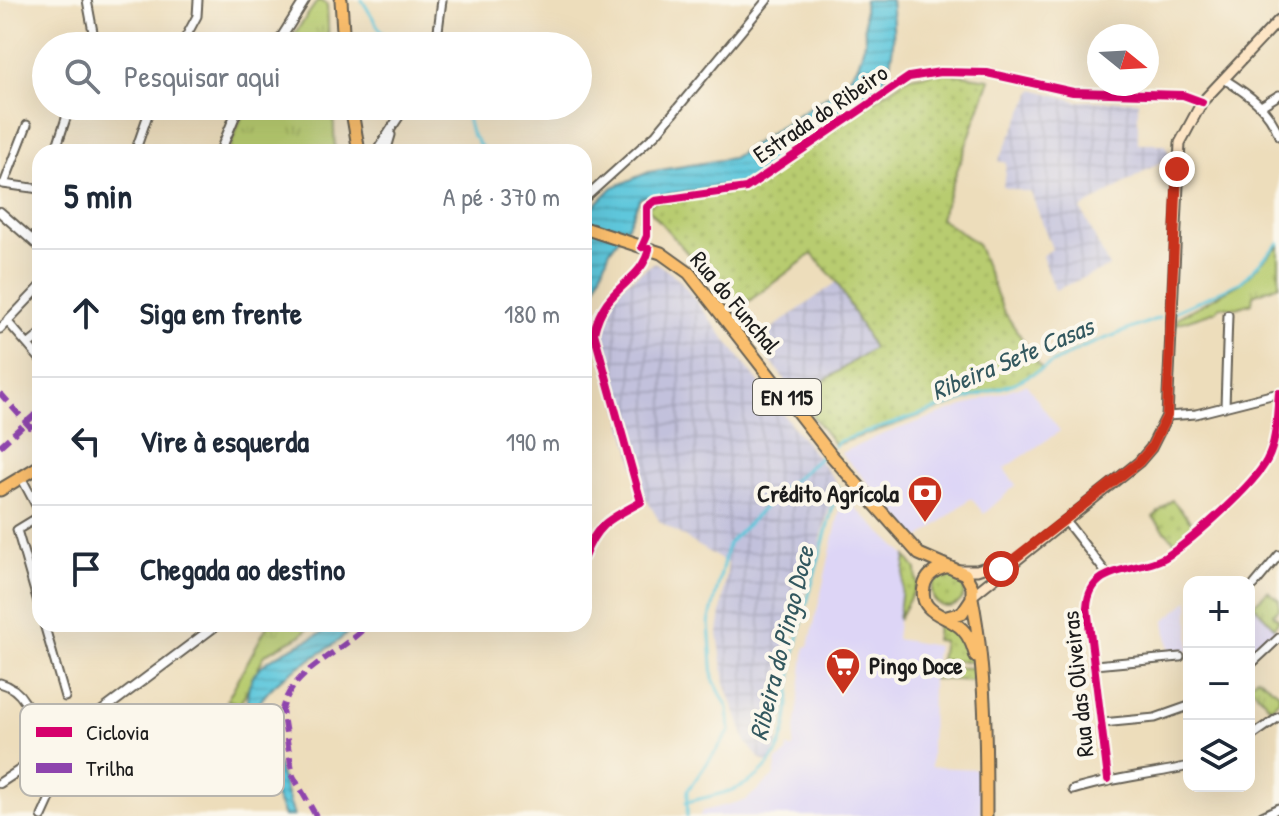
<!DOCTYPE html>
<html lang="pt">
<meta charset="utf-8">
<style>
:root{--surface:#fff;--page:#f2f2f3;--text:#1f2937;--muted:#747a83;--line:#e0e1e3}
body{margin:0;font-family:"Patrick Hand",sans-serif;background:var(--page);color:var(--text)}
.controls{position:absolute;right:24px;bottom:24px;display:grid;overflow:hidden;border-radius:16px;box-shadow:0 8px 32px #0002}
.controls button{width:72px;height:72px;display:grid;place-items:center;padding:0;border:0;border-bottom:2px solid var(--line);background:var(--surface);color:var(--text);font:40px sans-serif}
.compass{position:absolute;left:1087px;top:24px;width:72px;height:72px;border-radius:50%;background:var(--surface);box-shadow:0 8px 32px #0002;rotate:108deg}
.stop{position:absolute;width:24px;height:24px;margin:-18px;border:6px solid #c8321e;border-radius:50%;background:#fff}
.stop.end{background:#c8321e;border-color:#fff;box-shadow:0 2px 8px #0008}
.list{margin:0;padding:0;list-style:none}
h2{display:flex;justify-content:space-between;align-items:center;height:104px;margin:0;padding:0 32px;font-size:34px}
h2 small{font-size:26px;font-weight:400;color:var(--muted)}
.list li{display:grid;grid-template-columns:52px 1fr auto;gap:24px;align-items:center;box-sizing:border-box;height:128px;padding:0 32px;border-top:2px solid var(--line)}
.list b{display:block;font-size:30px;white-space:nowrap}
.list em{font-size:26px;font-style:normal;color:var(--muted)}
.icon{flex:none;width:44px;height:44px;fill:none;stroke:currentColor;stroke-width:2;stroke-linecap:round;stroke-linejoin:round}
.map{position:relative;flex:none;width:1279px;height:816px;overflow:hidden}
.search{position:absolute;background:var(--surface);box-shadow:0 8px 32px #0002;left:32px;top:32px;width:560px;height:88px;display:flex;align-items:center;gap:20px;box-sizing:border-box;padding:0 28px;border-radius:44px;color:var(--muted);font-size:30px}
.panel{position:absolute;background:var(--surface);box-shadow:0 8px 32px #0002;left:32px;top:144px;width:560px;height:488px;border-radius:24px}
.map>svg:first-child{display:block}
.built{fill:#ddd5f6}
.industrial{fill:url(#industrial-grid)}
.grass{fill:url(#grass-dots);stroke:#6a7446;stroke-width:2}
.park{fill:url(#park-tufts);stroke:#6a7446;stroke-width:2}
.water{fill:url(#water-rules);stroke:#3e727c;stroke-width:2}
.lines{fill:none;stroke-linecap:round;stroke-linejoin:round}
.stream{stroke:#5fc7dc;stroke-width:3}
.minor-casing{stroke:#656054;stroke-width:11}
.tertiary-casing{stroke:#656054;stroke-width:12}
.secondary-casing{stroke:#656054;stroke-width:13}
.primary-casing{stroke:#656054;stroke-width:15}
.minor{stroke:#fff;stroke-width:7}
.tertiary{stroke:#fff;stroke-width:8}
.secondary{stroke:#fde5c5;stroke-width:9}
.primary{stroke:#fabe6d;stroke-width:11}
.quiet{stroke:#8e44ad;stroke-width:6;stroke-dasharray:12 6;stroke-linecap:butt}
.cycleway-casing{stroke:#fbf7ec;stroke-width:13}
.cycleway{stroke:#d6006c;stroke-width:8}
.route{stroke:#c8321e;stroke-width:10}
.labels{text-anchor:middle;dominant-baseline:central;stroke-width:8;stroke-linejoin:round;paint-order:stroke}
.shield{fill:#fbf7ec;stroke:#5f5e5a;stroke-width:2}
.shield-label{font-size:22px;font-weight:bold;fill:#1c1c1c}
.street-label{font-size:24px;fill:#1c1c1c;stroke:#fbf7ec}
.poi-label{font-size:24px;font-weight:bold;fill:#1c1c1c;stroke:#fbf7ec;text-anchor:end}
.water-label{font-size:26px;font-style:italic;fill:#33585f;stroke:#fbf7ec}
.key{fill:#fbf7ec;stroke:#b8b5ae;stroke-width:2}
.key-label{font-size:22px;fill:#1c1c1c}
</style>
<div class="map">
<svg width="1279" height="816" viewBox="0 0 1279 816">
<defs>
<pattern id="industrial-grid" width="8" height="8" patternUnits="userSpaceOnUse" patternTransform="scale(2)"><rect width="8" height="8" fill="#c2c1dc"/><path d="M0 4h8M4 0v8" fill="none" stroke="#a6a5bc"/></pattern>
<pattern id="grass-dots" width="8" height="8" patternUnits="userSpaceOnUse" patternTransform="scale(2)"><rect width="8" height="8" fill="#b8cc6f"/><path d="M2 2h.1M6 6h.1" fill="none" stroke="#9eaf60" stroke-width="1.8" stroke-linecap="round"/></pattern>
<pattern id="park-tufts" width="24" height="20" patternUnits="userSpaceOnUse" patternTransform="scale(2)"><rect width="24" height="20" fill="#b8cc6f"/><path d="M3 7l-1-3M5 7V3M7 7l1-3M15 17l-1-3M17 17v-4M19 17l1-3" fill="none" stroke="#9eaf60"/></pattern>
<pattern id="water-rules" width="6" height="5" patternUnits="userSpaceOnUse" patternTransform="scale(2)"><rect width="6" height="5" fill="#5fc7dc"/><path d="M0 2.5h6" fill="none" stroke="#52aabc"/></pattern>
</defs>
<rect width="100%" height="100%" fill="#fbf7ec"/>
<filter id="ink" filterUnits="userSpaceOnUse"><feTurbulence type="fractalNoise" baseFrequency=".0125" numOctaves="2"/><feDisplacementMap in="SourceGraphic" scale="16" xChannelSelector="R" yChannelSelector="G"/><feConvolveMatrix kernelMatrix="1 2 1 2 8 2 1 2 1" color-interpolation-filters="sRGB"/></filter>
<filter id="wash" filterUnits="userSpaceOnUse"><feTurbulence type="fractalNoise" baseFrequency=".006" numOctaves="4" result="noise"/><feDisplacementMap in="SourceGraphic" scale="32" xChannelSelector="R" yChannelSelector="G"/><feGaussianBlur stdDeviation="1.8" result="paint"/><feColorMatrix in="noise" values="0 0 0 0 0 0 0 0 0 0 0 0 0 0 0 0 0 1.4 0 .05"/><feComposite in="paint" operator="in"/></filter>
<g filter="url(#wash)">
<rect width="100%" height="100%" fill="#edddbb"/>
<path class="built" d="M1026,384l34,47 -56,38 12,16 -32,29 -13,-16 -52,41 -78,-86 40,-18z
M843,496l63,60 -10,83 41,7 -5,31 -1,90 50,2v47h-282l4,-5 43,-11 28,-24 3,-15 10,-8v-6l6,1 12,-101 4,-1z
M1189,600v51l-20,-1 -4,-30z
M1249,602l26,27 -26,25z"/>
<path class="industrial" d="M1034,89l43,12h61v43h26l7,12 -90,53 28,58 -54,23 -13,-34 10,-7 -21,-56 -28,-6 3,-24 -8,-2z
M655,262l23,16 158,204 -22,85 -33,89 -4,88 -7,20 -10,-5 -14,-17 -21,-59 -7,-50 10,-69 -68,-42 -12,-20 -7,-11 -41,-154 7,-32 18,-22z
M837,282l36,66 -74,50 -44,-57z"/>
<path class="grass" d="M940,72l50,7 -50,139 37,26 26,66 39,59 -27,14 -180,62 -36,-47 74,-50 -36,-66 -25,-28 -75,56 -90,-103 8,-6 91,-13 163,-111z
M1172,500l22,25 -19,17 -22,-25z
M906,556l10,13 1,16 -19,35z
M932 591a16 16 0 1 1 32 0a16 16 0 1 1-32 0Z
M938,622c20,5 30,20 34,40l-32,-2 3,-19 -8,-1z
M936,667l37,1 2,13 -42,-2z"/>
<path class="park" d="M318,0l9,4 2,42h-43z
M246,106h87l2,46h-107z
M1279,245v40l-26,10 -1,8 -16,5 -16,-2 -4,5 -40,13 1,-6 64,-35z
M1268,591l11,9v9l-6,5 6,6 -5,7 -21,-22z
M268,624h44l-12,12 -35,18 -25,50 -13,-4z
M1257,677l22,16v7l-8,8 -22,-24z"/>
<path class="water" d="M864,0h27c4,35 5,63 -14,93l-132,90 -105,15 -12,27 -18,25 -15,39 -11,6 3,-82 26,-26 36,-15 83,-14 110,-72 16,-21 7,-24z
M335,624h21c-29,34 -75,43 -98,81l36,111h-10c-15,-35 -62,-122 -20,-152 22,-17 48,-22 71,-40z"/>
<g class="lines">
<path class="stream" d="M362,0l28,46
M464,106l7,27 14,19
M1174,312l67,-30 38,-39
M834,446l6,-5 175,-58 66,-35 78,-30
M686,802c28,-7 57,-10 78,-32 32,-33 22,-81 32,-123 12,-54 29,-107 42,-161
M687,816l1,-26 42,-59 -2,-23 -15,-29 -4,-56 19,-79 50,-51 44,-37"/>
</g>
</g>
<g filter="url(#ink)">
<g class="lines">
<defs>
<path id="minor" d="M87,0l6,32 -4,14
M181,46l16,-30 1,-16
M436,46l6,-46
M1224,79c24,15 45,29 55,57
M1261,106l18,-11
M55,152l15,-46
M135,152l16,-46
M376,152l30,-46
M386,152l5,-17
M3,184l37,5
M4,184l23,-59
M584,199l72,-65 111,-134
M642,247l5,-11v-29l8,-6 91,-13 163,-111 31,-5 47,1 86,19 110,3 19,7
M7,321l33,38
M0,329l40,-42
M28,345l12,-10
M1225,407l3,-92
M1167,416l29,-2 83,-21
M21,477l19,36
M40,516l-23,14 23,79
M1065,520l42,54
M584,557c13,-34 26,-38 57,-55l-47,-169c10,-48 47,-49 55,-84
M1254,585l25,-30
M44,624l21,73
M1095,665l85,-8
M1249,666l30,-28
M0,683c30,8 31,38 40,65
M1102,723l53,-5 34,-12
M1249,738l30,-21
M1108,779l-21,-172c3,-46 54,-33 82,-52 24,-16 85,-70 98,-95 10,-18 10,-47 12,-67
M1073,790c38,-12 77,-15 116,-24
M42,816l15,-33 48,-53 -11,-14
M1262,816l17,-8"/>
<path id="tertiary" d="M276,46l29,-46
M220,152l19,-46
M0,212l40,35
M32,757l8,-9 24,-12
M0,783l46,-30 172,-129"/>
<path id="secondary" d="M960,570h17l30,-10
M973,595l166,-133 12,-14 16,-32 13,-273 22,-41 77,-82"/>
<path id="primary" d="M341,0l3,46
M351,106l8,46
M584,228l77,25 28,20 142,182 88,99 46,20 7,13v11l-10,15 -15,4
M0,490l40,-24
M946,567c-11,3 -20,8 -22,20 -6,27 24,28 38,42 8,8 11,18 14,28
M972,598c14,72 14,145 14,218"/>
</defs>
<use href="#minor" class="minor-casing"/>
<use href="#tertiary" class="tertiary-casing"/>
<use href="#secondary" class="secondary-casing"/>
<use href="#primary" class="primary-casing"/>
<use href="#minor" class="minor"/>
<use href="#tertiary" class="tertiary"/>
<use href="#secondary" class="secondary"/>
<use href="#primary" class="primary"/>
<path class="quiet" d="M0,393l40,45
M0,446l40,-36
M316,816l-23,-40 -11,-66c10,-41 59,-56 86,-86"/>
<defs>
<path id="cycleway" d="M642,247l5,-11v-29l8,-6 91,-13 163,-111 31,-5 47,1 86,19 110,3 19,7
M584,557c13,-34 26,-38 57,-55l-47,-169c10,-48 47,-49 55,-84
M1108,779l-21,-172c3,-46 54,-33 82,-52 24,-16 85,-70 98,-95 10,-18 10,-47 12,-67"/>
</defs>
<use href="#cycleway" class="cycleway-casing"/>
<use href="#cycleway" class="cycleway"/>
</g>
</g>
<g class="lines" filter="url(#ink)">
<path class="route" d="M1001,569l138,-107 12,-14 16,-32 10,-247"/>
</g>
<defs>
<symbol id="bank-pin" viewBox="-11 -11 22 30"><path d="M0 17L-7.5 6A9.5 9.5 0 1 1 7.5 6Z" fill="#c8321e" stroke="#fbf7ec"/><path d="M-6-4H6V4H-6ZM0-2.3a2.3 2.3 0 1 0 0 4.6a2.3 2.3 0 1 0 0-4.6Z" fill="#fff"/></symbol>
<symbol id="supermarket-pin" viewBox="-11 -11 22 30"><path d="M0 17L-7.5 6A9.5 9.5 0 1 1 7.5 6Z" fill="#c8321e" stroke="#fbf7ec"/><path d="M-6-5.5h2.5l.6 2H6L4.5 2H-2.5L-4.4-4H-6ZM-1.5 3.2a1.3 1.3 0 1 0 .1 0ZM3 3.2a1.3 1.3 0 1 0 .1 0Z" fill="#fff"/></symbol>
</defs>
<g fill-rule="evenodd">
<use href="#bank-pin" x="905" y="473" width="40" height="54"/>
<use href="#supermarket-pin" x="823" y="645" width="40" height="54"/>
</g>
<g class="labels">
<rect class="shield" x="753" y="379" width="68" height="36" rx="6"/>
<g class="shield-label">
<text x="787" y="397">EN 115</text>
</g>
<g class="street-label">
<text transform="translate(820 113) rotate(-34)">Estrada do Ribeiro</text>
<text transform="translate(736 302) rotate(50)">Rua do Funchal</text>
<text transform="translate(1077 684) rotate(-96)">Rua das Oliveiras</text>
</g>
<g class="poi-label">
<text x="899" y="493">Crédito Agrícola</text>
<text x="869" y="665" text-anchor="start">Pingo Doce</text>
</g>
<g class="water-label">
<text transform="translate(1012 358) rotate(-23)">Ribeira Sete Casas</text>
<text transform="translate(781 643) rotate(-76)">Ribeira do Pingo Doce</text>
</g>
</g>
<rect x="20" y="704" width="264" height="92" rx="12" class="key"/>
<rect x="36" y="727" width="36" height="10" fill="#d6006c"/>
<rect x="36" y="763" width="36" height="10" fill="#8e44ad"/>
<g class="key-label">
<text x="86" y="740">Ciclovia</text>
<text x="86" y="776">Trilha</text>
</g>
</svg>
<div class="controls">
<button>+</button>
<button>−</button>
<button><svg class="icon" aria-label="layers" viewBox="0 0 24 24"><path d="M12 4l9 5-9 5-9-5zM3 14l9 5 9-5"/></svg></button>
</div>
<svg class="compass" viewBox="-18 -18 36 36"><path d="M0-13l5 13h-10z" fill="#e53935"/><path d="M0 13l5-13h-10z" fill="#747a83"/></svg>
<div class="stop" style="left:1001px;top:569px"></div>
<div class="stop end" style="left:1177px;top:169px"></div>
<div class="search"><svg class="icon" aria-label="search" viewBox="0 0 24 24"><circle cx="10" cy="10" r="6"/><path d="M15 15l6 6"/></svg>Pesquisar aqui</div>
<section class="panel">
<h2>5 min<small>A pé · 370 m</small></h2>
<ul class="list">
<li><svg class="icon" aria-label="ahead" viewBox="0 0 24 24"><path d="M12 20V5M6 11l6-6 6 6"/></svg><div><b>Siga em frente</b></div><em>180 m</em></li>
<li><svg class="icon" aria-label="left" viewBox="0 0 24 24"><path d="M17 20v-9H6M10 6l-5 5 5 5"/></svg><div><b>Vire à esquerda</b></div><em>190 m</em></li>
<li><svg class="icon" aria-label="arrive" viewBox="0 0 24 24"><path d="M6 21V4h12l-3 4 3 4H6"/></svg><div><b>Chegada ao destino</b></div></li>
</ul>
</section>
</div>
